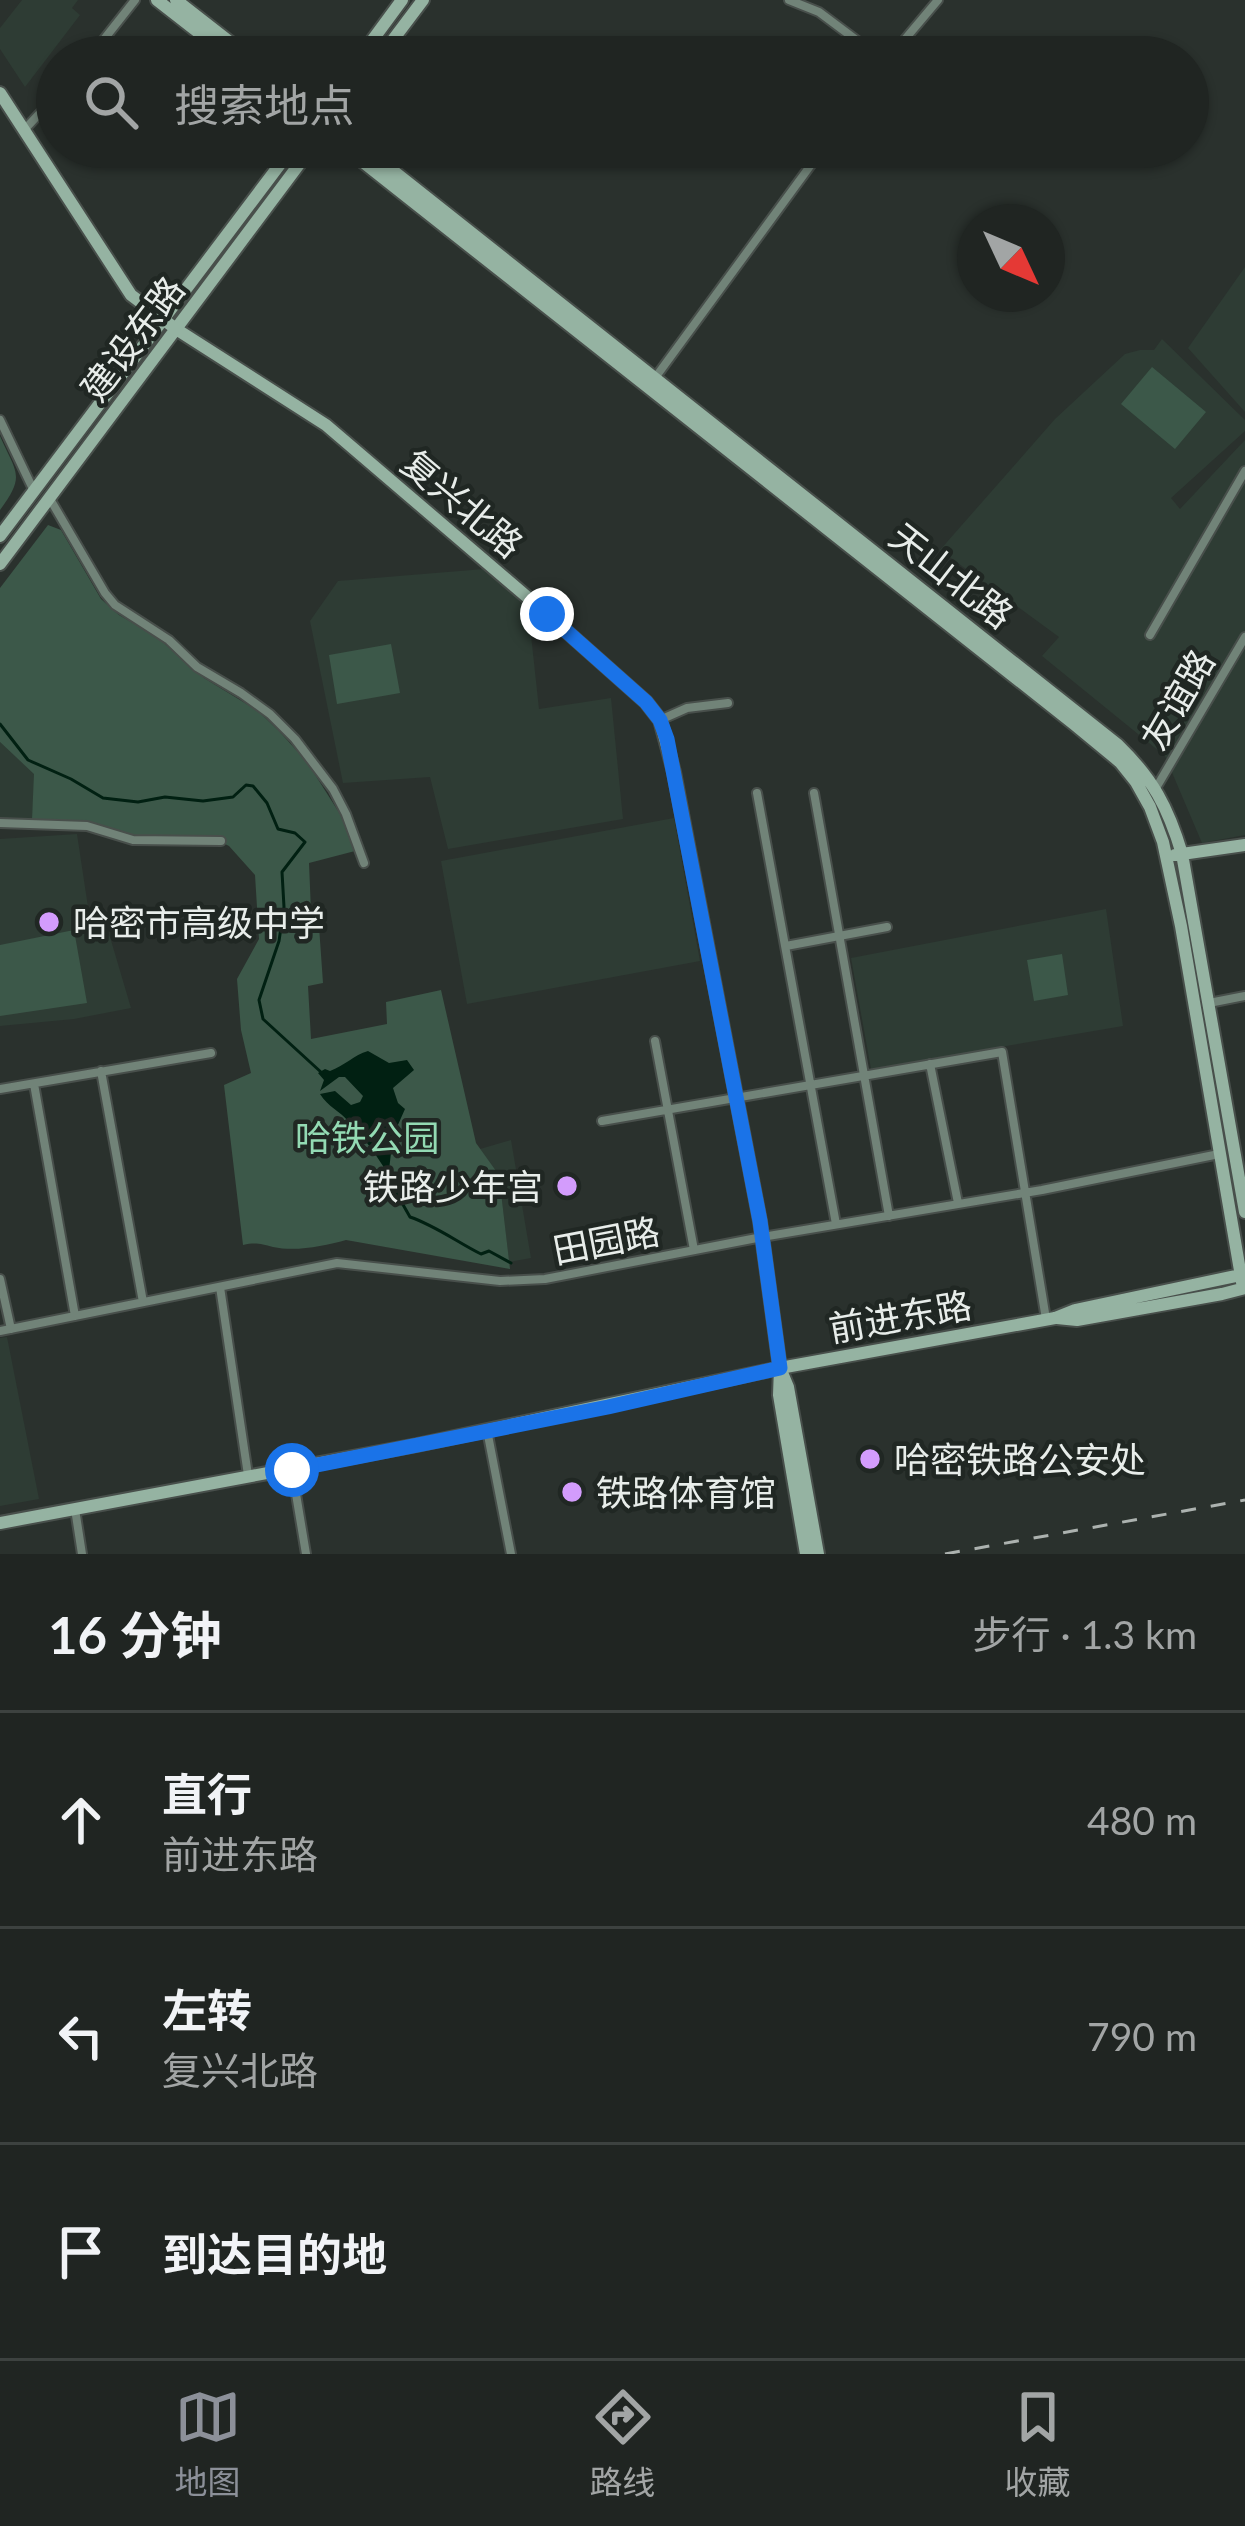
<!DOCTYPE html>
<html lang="zh">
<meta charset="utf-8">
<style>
:root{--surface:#202522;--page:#2d312f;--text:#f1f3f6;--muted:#a2a5a5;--line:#3d4240;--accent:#8c9099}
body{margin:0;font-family:Lato,"Noto Sans SC",sans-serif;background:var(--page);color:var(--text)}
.compass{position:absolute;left:957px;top:204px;width:108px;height:108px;border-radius:50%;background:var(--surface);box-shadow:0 3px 9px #0004;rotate:134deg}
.stop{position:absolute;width:36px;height:36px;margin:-27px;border:9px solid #1a73e8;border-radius:50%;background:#fff}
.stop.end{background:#1a73e8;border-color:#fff;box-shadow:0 3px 12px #0008}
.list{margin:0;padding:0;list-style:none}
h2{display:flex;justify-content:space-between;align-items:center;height:156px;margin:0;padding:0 48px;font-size:51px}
h2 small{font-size:39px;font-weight:400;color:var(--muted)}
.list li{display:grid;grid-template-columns:78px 1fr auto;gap:36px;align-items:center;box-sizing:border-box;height:216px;padding:0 48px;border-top:3px solid var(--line)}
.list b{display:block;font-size:45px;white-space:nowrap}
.list p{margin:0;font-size:39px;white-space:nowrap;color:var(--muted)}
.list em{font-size:39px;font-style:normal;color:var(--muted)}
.icon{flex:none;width:66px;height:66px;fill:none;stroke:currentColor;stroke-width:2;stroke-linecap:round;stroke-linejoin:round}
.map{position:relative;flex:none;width:1245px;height:1554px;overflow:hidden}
.search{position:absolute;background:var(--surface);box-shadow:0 3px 9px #0004;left:36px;right:36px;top:36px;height:132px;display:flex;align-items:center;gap:30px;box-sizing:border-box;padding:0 42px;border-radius:66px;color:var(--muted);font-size:45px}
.sheet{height:804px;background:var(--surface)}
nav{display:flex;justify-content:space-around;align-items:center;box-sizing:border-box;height:168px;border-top:3px solid var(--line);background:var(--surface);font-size:33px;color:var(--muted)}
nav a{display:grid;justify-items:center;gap:6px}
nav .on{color:var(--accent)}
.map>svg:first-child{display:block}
.built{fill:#2e3c34}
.green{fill:#3c5849}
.water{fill:#012012}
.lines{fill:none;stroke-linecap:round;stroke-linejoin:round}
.stream{stroke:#012012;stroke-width:3}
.street-casing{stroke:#484f4b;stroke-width:12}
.secondary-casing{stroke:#484f4b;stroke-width:16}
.street{stroke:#718378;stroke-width:8}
.secondary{stroke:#95b3a2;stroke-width:12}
.rail{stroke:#acb2af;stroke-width:3;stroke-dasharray:15 15;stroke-linecap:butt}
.route{stroke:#1a73e8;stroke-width:15}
.poi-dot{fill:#d39cfc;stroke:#202723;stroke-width:4.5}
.labels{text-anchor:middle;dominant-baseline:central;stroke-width:9;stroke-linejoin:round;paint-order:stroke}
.street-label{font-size:36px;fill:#e8edea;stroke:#202723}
.poi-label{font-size:36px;fill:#e8edea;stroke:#202723;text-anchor:start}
.park-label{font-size:36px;fill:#93dab3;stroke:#202723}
</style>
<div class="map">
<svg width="1245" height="1554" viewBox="0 0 1245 1554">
<rect width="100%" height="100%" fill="#2a312d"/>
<path class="built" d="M22,0h56l-6,8 8,7 -55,72 -25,-38v-21z
M1245,267v145l-57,-64z
M1162,339l83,81v11l-74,67 9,11 65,-69v395l-43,8 -37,-87 -123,-100 17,-19 -119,-87 115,-131 70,-65 15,-4h14z
M484,569l44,38 11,102 72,-11 12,121 -175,30 -18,-72 -87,6 -33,-162 28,-40z
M0,742l35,32 -3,45 -32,-1z
M674,818l26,143 -233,43 -26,-143z
M77,834l11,73 22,30 21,71 -57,11 -74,7v-187z
M1106,909l17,117 -252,43 -20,-111z
M511,1140l20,118 -22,4 -10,-87 -19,-26z
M7,1337l32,162 -39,7v-168z"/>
<path class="green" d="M1152,367l54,45 -31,37 -54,-45z
M0,436c16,37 26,39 0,74z
M48,525l13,5 40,69 18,16 38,22 47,41 54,33 21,20 28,31 33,52 15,37 -46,12 2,49h7l5,71 -15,3 3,53 76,-15 -1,-22 55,-12 35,153 23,32 11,94 -164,-29c-22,6 -50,12 -73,7 -12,-3 -17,-5 -30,-2l-19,-160 27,-12 -10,-43 -4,-51 22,-40 -4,-64 -26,-29 -18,-9 -78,-2 -45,-14 -56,-2 2,-45 -34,-32v-154z
M391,644l9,49 -63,11 -8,-49z
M74,930l13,73 -87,13v-71z
M1062,954l6,41 -34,6 -7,-41z"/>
<path class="water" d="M368,1051l21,12 18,-3 7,10 -21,18 5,15 7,6 -12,27 -4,34 -4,-1c-11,-17 -23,-34 -36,-47 -9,-11 -21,-15 -29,-28l15,-3 16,14 9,-3 3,-6 -18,-19h-6l-19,14 4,-11 -6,-7 7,-4 5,2c14,-5 24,-16 38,-20z"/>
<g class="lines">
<path class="stream" d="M0,724l28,36 43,19 32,19 35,4 27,-5 38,4 30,-4 13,-12 7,1 14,17 11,26 17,4 10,9 -23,30 2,35 -5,34 -20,59 4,19 59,54
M389,1171v9l21,37c26,9 47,25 71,37l8,-3 22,12"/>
<defs>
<path id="street" d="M789,0l30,12 60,45
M90,57l45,-57
M890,57l48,-57
M25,129l32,-34
M655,378l169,-231
M0,420l33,69
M50,499l55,94 10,12 54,35 28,27 44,26 29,21 25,25 38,50 13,25 18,49
M1150,635l95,-164
M660,720l27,-12 41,-5
M1156,788l89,-151
M757,793l79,431
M814,793l75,423
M0,823l87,3 46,14 88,1
M786,946l101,-19
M1209,1003l36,-7
M655,1041l39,209
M930,1064l28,139
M101,1071l42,231
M34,1084l41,232
M0,1089l211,-36
M602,1121l400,-69 44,267
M0,1279l11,50
M220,1287l28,188
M0,1331l337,-68 163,18 45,-2 217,-42 280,-47 177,-36
M487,1430l24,124
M292,1470l14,84
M75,1509l7,45"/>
<path id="secondary" d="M157,0l73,57
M176,0l73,57
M360,57l42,-57
M380,57l43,-57
M0,93l131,202 45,34 150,96 221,189 99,88 14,18 14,52 86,449 20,147 -1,27 27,159
M344,147l730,577 46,38 16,20 14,25 13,35 18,84 62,362
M363,147l755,598c35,34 50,62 64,109l63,358
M0,536l293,-389
M0,564l312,-417
M1175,855l70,-10
M1057,1318l20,2 145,-26 23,-6
M783,1375l5,12 30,167
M0,1523l417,-78 363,-77 275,-50 20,-8 170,-36"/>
</defs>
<use href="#street" class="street-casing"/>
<use href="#secondary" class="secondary-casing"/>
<use href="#street" class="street"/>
<use href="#secondary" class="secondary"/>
<path class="rail" d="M945,1554l300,-54"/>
</g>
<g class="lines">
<path class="route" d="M292,1470l316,-63 172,-39 -20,-147 -93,-482 -7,-19 -14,-18 -99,-88"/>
</g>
<g class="poi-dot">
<circle cx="49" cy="922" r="12"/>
<circle cx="567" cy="1186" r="12"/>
<circle cx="870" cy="1459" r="12"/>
<circle cx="572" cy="1492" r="12"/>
</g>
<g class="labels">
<g class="street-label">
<text transform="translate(132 338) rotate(-53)">建设东路</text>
<text transform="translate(463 503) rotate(40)">复兴北路</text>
<text transform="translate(952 575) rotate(38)">天山北路</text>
<text transform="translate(1177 699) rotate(-60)">友谊路</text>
<text transform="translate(606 1240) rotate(-11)">田园路</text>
<text transform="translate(900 1316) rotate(-10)">前进东路</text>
</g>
<g class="poi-label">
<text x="73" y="922">哈密市高级中学</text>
<text x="543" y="1186" text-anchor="end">铁路少年宫</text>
<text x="894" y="1459">哈密铁路公安处</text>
<text x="596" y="1492">铁路体育馆</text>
</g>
<g class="park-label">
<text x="367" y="1137">哈铁公园</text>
</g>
</g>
</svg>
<svg class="compass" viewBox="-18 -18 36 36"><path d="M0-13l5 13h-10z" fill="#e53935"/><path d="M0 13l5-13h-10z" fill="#a2a5a5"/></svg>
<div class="stop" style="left:292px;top:1470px"></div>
<div class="stop end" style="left:547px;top:614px"></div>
<div class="search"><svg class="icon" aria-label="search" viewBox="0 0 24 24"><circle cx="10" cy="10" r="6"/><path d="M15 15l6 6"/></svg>搜索地点</div>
</div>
<section class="sheet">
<h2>16 分钟<small>步行 · 1.3 km</small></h2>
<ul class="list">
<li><svg class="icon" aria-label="ahead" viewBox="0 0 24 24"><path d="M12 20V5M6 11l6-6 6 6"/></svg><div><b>直行</b><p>前进东路</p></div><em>480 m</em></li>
<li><svg class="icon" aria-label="left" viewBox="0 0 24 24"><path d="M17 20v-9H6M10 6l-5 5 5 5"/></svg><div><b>左转</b><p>复兴北路</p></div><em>790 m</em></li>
<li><svg class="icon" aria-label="arrive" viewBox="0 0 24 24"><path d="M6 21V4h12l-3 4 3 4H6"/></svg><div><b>到达目的地</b></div></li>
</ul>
</section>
<nav>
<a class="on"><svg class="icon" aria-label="map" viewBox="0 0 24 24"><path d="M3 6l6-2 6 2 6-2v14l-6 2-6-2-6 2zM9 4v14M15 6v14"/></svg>地图</a>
<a><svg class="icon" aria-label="directions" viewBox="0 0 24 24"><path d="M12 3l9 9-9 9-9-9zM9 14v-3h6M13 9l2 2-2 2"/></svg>路线</a>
<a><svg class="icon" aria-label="saved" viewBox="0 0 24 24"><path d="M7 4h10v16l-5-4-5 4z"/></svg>收藏</a>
</nav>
